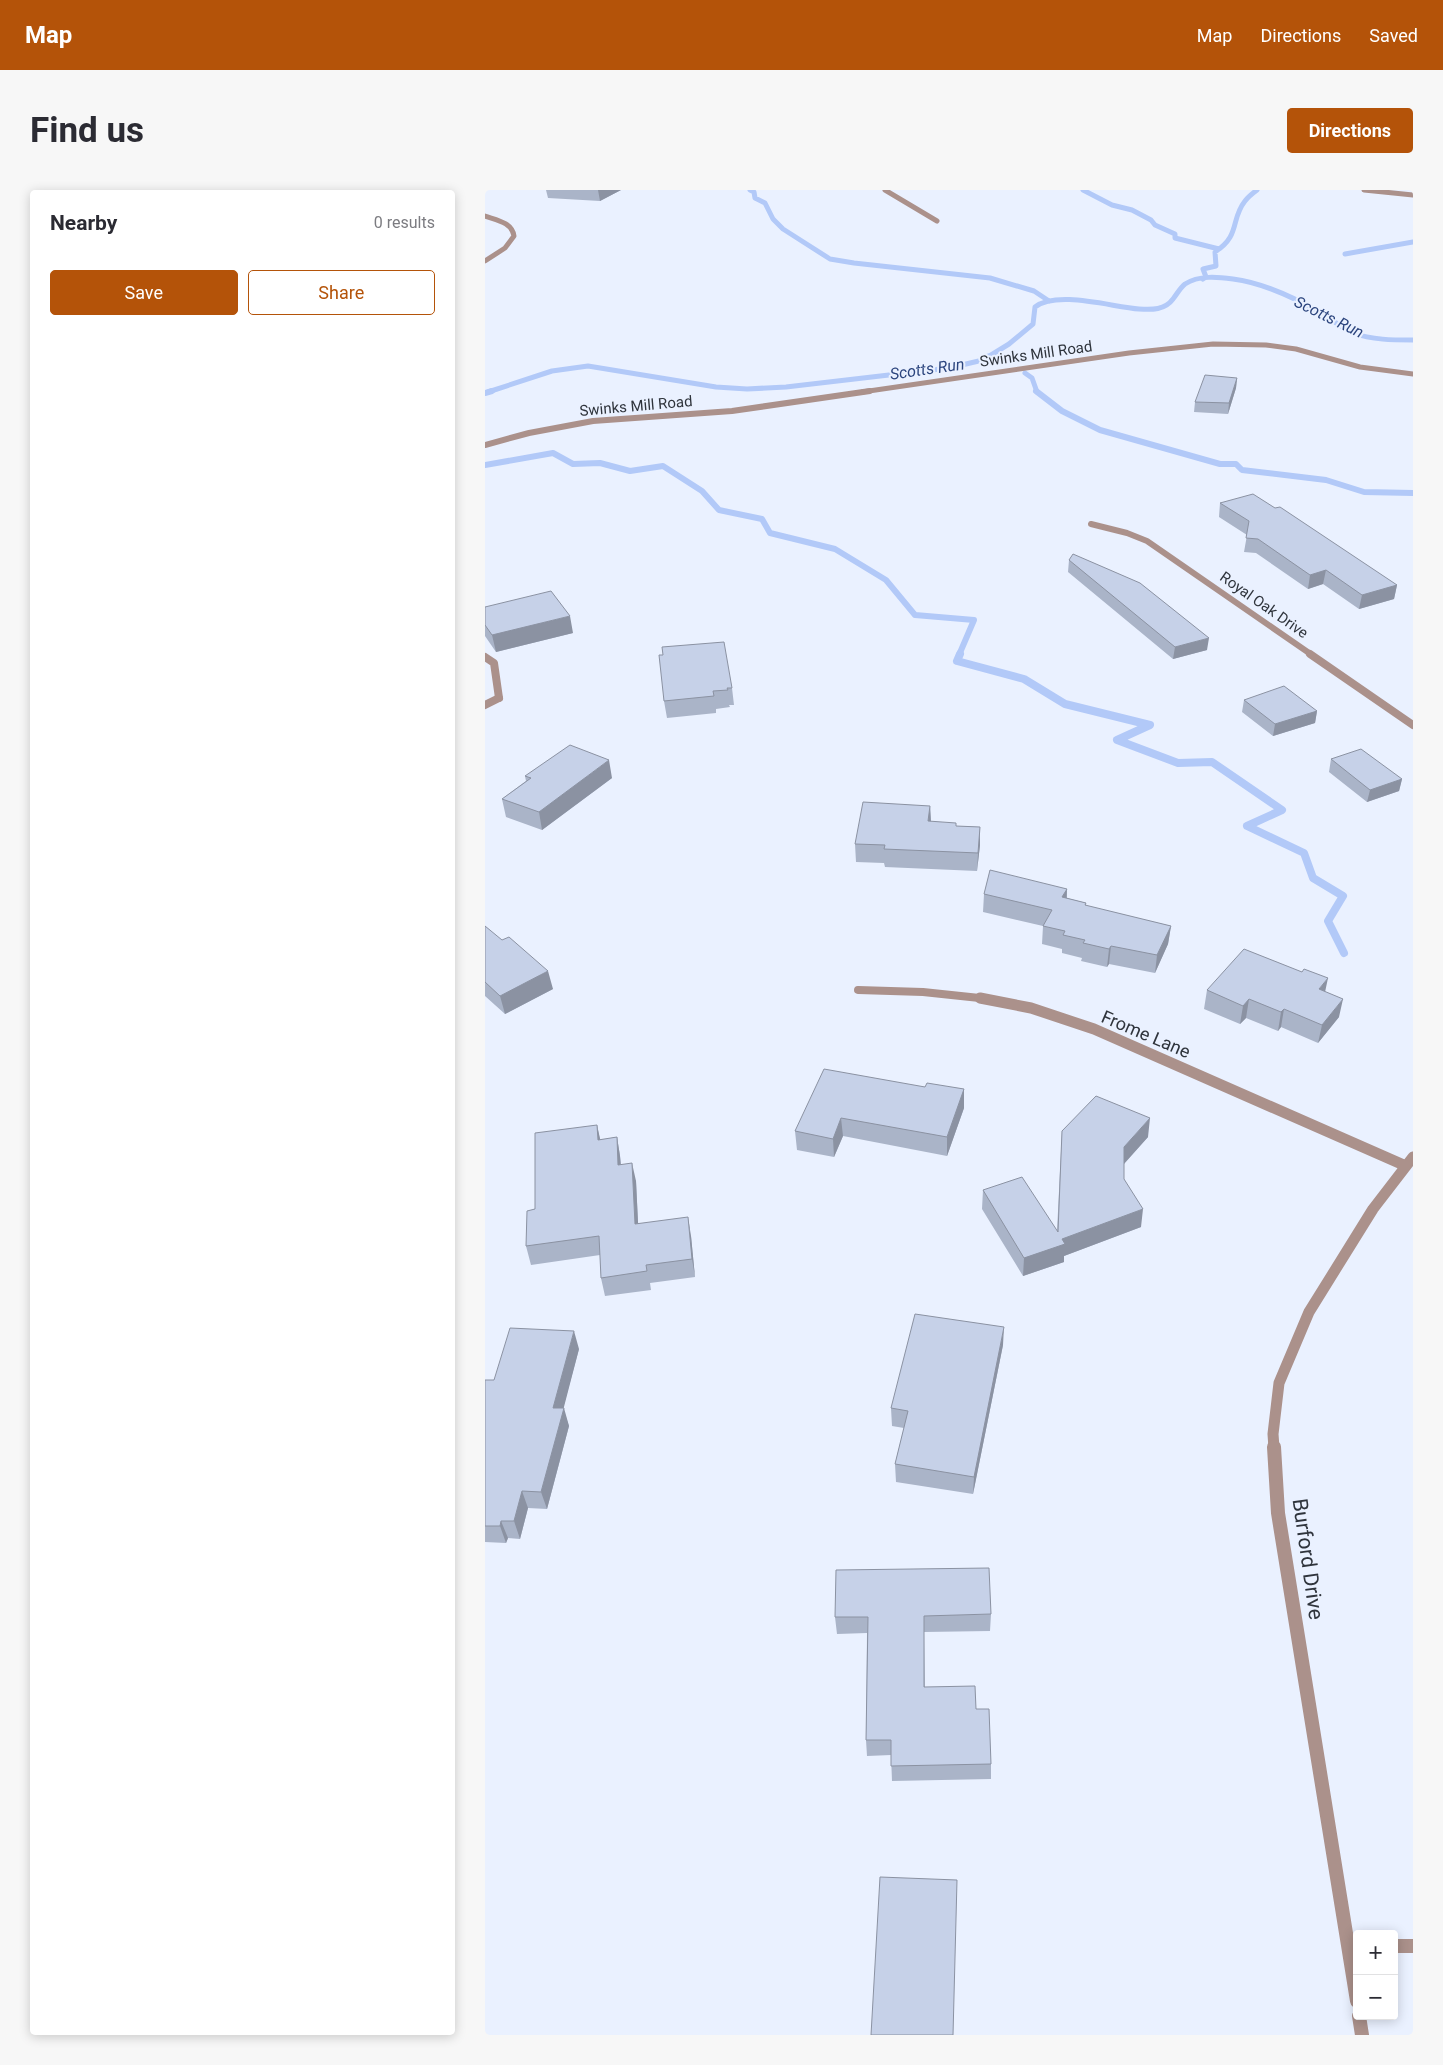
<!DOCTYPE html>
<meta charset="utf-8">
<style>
:root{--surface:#fff;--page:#f7f7f7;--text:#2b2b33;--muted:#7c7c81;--line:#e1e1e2;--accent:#b45309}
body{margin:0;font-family:Roboto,sans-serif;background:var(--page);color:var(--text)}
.controls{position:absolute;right:15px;bottom:15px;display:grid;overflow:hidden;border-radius:5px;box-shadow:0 2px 12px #0003}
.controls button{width:45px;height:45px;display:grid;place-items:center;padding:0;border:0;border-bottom:1px solid var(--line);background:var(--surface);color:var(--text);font:25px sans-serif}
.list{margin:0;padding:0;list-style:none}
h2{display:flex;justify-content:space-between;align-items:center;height:65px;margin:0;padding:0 20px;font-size:21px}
h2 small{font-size:16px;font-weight:400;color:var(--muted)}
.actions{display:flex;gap:10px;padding:15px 20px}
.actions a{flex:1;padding:11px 0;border:1px solid var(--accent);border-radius:5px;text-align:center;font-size:18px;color:var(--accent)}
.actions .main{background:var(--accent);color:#fff}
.map{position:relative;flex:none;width:928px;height:1845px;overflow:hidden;border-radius:5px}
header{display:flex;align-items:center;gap:30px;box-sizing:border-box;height:70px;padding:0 25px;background:var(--accent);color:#fff}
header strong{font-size:24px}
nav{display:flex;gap:28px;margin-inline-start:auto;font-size:18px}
.intro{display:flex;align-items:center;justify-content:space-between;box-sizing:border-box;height:120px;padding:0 30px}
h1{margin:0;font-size:35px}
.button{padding:12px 22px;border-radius:5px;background:var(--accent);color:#fff;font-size:18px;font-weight:700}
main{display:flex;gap:30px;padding:0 30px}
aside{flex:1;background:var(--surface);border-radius:5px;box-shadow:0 2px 12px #0003}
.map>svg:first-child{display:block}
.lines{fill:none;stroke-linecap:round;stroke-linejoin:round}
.stream-far2{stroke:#b2c9f8;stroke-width:5}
.stream-far1{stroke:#b2c9f8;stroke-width:6}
.stream{stroke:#b2c9f8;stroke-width:8}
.service{stroke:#ab918b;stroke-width:8}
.minor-far4{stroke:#ab918b;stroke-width:5}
.minor-far3{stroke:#ab918b;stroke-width:6}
.minor-far2{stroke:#ab918b;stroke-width:8}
.minor-far1{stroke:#ab918b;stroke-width:11}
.minor{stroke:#ab918b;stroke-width:14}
.tertiary-far1{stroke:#ab918b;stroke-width:5}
.tertiary{stroke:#ab918b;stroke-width:6}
.wall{fill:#aab4c8}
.shaded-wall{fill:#8b92a2}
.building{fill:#c6d1e8;stroke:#8b92a2}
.labels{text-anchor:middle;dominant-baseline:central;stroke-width:4;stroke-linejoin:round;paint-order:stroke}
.far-street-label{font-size:15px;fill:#2f343c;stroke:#eaf1ff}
.far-water-label{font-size:16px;font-style:italic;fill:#2c457e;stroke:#eaf1ff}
.street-label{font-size:18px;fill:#2f343c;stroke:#eaf1ff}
.near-street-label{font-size:21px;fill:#2f343c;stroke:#eaf1ff}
</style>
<header>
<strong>Map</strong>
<nav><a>Map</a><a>Directions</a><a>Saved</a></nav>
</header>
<div class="intro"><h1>Find us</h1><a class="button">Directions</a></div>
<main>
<aside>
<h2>Nearby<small>0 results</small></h2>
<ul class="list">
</ul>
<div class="actions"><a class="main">Save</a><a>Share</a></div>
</aside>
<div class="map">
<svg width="928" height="1845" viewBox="0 0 928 1845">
<rect width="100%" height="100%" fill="#eaf1ff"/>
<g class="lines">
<path class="stream-far2" d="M265,0l4,2 1,6 10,5 8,16 10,10 47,30 24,4 136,15 44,13 15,10
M598,0l29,15 20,5 19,10 4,5 20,9v4l44,11
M860,64l68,-12
M718,89l3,-2 -3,-8 13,-3 -1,-14c26,-17 15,-32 30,-51 3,-4 8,-8 12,-11
M503,166l23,5
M540,183l7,5 5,14
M3,202l64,-21 36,-5 128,21 31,2 39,-2 163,-19 34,-8 26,-16 24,-20 2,-17c22,-17 77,0 104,2 13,1 26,1 34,-10 4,-5 7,-11 12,-15 14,-9 33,-7 48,-5 31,4 62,19 88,34 11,6 20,15 32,20 19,7 40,7 60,7"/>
<path class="stream-far1" d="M551,201l26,20 38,19 120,34h16l6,6 84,10 38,12 49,1
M0,203l7,-2
M0,275l68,-12 20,11 27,-1 30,8 33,-5 39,25 17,19 43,9 8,14 65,16 51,31 29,35 59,5 -15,35"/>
<path class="stream" d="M475,464l-3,7 67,18 41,25 85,21 -33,15 61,23 34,-1 70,48 -35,16 57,27 9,25 30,18 -15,25 16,32"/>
<path class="service" d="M0,467l9,6 5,35"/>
<path class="minor-far4" d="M400,0l52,31
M879,0l49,5
M0,26c11,4 27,6 29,20l-9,12 -20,13"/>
<path class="minor-far3" d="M606,334l36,9 20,8 165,114"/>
<path class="minor-far2" d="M825,464l103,71
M0,515l14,-7
M373,800l65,2 66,7"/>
<path class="minor-far1" d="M495,808l51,10 63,21 312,137
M789,1258l-1,-14 6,-51 30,-71 64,-103 40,-52"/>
<path class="minor" d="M789,1257l4,66 79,488
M909,1756h19
M874,1826l3,19"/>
<path class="tertiary-far1" d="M377,202l267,-39 84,-9 53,1 30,4 64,18 53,7"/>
<path class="tertiary" d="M0,255l44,-12 64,-12 139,-10 138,-20"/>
</g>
<path class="wall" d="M61,0h75l-21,11 -52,-3z
M752,188l-1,10 -8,26 -34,-2 1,-10z
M735,313l177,82 -3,14 -35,10 -36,-25 -15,5 -52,-36 -12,-1 3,-17 -28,-18z
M584,370l138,90 -34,9 -105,-87z
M0,417l88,26 -77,19 -11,-16z
M178,465l69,33 2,17h-5l1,2 -14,2v4l-49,5 -3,-17z
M759,510l73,11 -2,12 -42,13 -31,-24z
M846,569l71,20 -3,12 -32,11 -38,-30z
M40,586l87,2 -70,52 -36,-13 -4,-18 24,-18z
M445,616l1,16 25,4 24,1v18l-3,26 -92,-4 -1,-4 -28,-1 -1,-18z
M582,699v9l19,5v3l85,20 -3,18 -13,29 -46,-9 -2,3 -26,-6 1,-3 -20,-5v-4l-20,-5 1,-18 -60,-14 1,-18z
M0,736l68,63 -48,25 -20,-18z
M722,800l118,1 14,26 -21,26 -37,-16 -3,4 -32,-13 -6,6 -36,-15z
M440,897l39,2v19l-17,48 -104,-20 -9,21 -37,-7 -2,-19z
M112,935l3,15 17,-3 3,19 1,8 15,17 2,43 53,12 4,41 -45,6 1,7 -46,6 -4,-18 -1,-23 -69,10 -5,-19 9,-37z
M577,941l86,6 -24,27v15l17,48 -77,29v6l-41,14 -41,-67 1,-19 74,41z
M518,1155l-30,149 -77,-12 -1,-18 9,-36 -12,-2 -1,-18z
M94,1159l-16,59 6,18 -22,83 -19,-1 -8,31 -12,-1 -2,5 -21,-1v-162h9z
M506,1424l-1,17 -66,1 1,55 51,22 15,55v15l-99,2 -1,-26 -24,1 -1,-16 1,-107 -30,1 -2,-17z"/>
<path class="shaded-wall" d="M113,0h23l-21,11z
M752,188l-1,10 -8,26 1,-11z
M841,380l-3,14 -15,5 2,-14z
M912,395l-3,14 -35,10 3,-14z
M85,426l3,17 -77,19 -4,-17z
M724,448l-2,12 -34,9 2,-12z
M832,521l-2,12 -42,13 2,-12z
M124,570l3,18 -70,52 -3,-18z
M917,589l-3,12 -32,11 3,-12z
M445,616l1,17 -3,-2z
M495,637v18l-3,26 1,-18z
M582,699l-1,18 -4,-10z
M686,736l-3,18 -13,29 2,-18z
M626,756l-2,18 -2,3 2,-18z
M63,781l5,18 -48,25 -5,-18z
M843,788l-4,19 -5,-8z
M764,809l-3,19 -6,6 3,-18z
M858,809l-4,18 -21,26 4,-18z
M799,819l-3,18 -3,4 3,-19z
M479,899v19l-17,48v-19z
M356,928l2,18 -9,21 -1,-18z
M665,928l-2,19 -26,29 2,-19z
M112,935l4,18 -3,-3z
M132,947l3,19 2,27 -4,-18z
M147,973l4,18 3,61 -4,-18z
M658,1019l-2,18 -77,29v6l-41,14 1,-18 38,-19z
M203,1027l3,19 4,41 -3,-18z
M519,1137l-1,18 -30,149 1,-17z
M89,1141l5,18 -20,77 -6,-18z
M79,1218l5,18 -22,83 -6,-17z
M37,1301l6,17 -8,31 -6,-18z
M16,1331l7,17 -2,5 -6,-17z"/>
<path class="building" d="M720,185l32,3 -8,25 -34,-1z
M768,304l22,14 5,-1 117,78 -35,10 -36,-25 -16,5 -52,-36 -12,-1 3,-17 -29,-18z
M588,364l67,29 69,55 -34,9 -106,-87z
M66,401l19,25 -78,19 -7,-10v-18z
M239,452l8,46h-5l1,2 -15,1 1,5 -50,5 -5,-46h4l-1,-8z
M799,496l33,25 -42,13 -31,-24z
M85,555l39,15 -70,52 -37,-13 29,-21 -6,-2z
M876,559l41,30 -32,11 -39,-31z
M378,612l67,4 -2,15 28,2v3l24,1 -2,26 -94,-4 1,-4 -30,-1z
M505,680l77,19 -5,8 24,6 -1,2 86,21 -14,29 -46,-9 -2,3 -26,-6 2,-3 -22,-5 2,-4 -22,-5 9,-16 -68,-16z
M0,736l17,14 7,-3 39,34 -48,25 -15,-14z
M759,759l58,23 2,-3 24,9 -9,11 24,10 -21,26 -38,-16 -3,3 -32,-13 -6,7 -36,-16z
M339,879l101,18 2,-4 37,6 -17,48 -106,-19 -8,21 -38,-8z
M611,906l54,22 -26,29v32l19,30 -81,30 3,5 -41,14 -41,-68 39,-13 36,55 4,-101z
M112,935l1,15 19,-3 1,28 14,-2 3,61 53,-7 4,42 -46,6 1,6 -46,7 -2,-42 -73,10 1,-35 8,-2v-76z
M430,1124l89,13 -30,150 -79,-13 13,-53 -17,-3z
M25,1138l64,3 -21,77h11l-23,84 -19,-1 -8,30h-13l-1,5h-15v-146h9z
M504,1378l2,46 -67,2v71l51,-1 1,23h13l2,55 -100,2v-26h-25l2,-123h-33l1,-47z
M395,1687l77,3 -4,155h-82z"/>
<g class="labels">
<g class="far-street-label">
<text transform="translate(551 164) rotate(-8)">Swinks Mill Road</text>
<text transform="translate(151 216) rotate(-5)">Swinks Mill Road</text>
<text transform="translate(779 415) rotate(35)">Royal Oak Drive</text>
</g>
<g class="far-water-label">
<text transform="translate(844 127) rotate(26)">Scotts Run</text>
<text transform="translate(442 179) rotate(-8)">Scotts Run</text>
</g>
<g class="street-label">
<text transform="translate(661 844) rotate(23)">Frome Lane</text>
</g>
<g class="near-street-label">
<text transform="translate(823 1369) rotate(82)">Burford Drive</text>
</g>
</g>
</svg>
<div class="controls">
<button>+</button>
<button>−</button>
</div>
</div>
</main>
